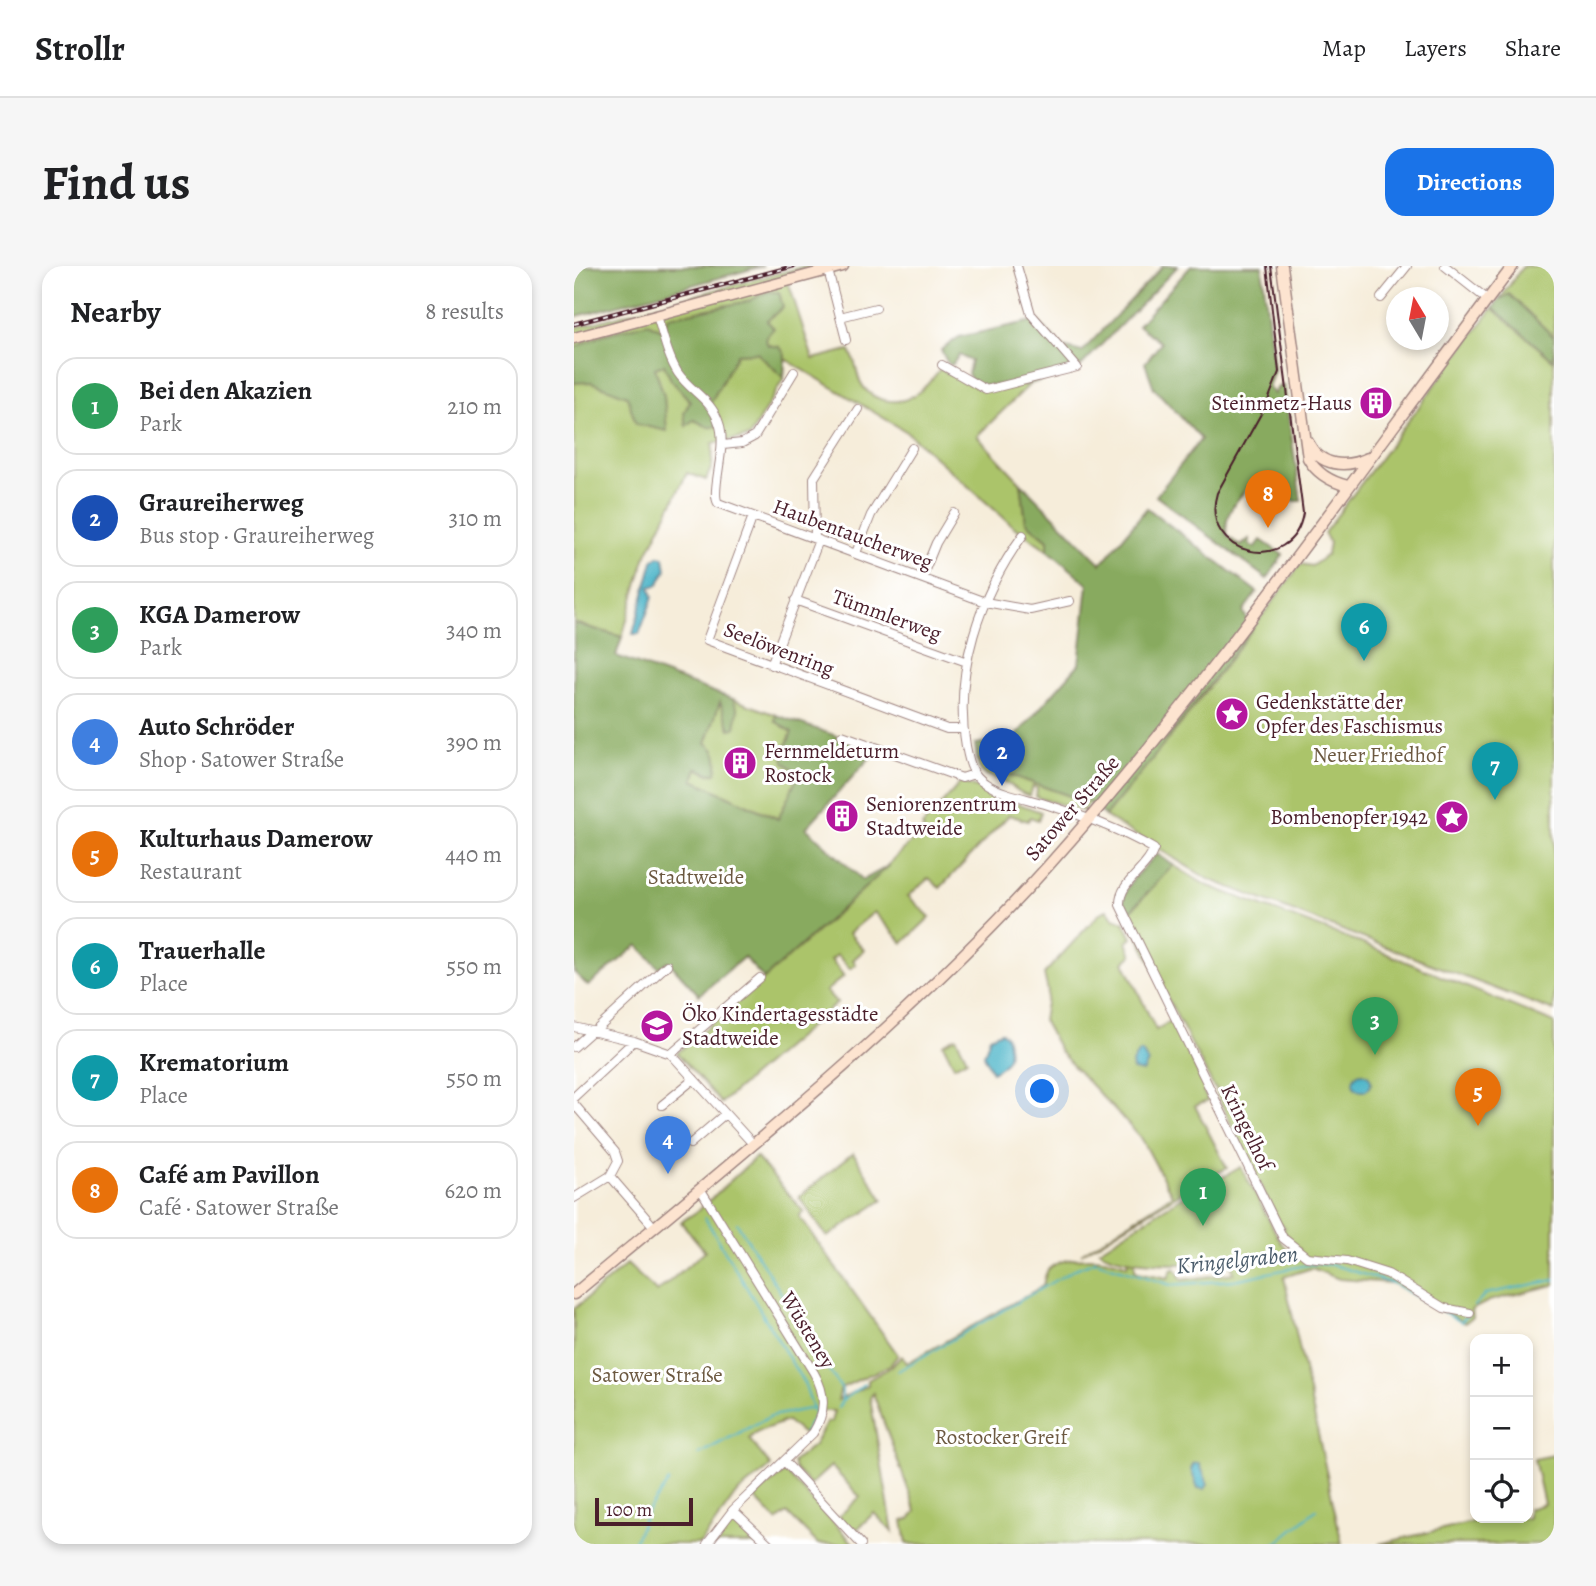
<!DOCTYPE html>
<meta charset="utf-8">
<style>
:root{--surface:#fff;--page:#f6f6f6;--text:#202124;--muted:#757577;--line:#e0e0e0;--accent:#1a73e8}
body{margin:0;font-family:Alegreya,serif;background:var(--page);color:var(--text)}
.controls{position:absolute;right:21px;bottom:21px;display:grid;overflow:hidden;border-radius:14px;box-shadow:0 4px 10px #0003}
.controls button{width:63px;height:63px;display:grid;place-items:center;padding:0;border:0;border-bottom:2px solid var(--line);background:var(--surface);color:var(--text);font:35px sans-serif}
.compass{position:absolute;left:812px;top:21px;width:63px;height:63px;border-radius:50%;background:var(--surface);box-shadow:0 4px 10px #0003;rotate:350deg}
.scale{position:absolute;left:21px;bottom:18px;width:98px;box-sizing:border-box;padding-left:7px;border:4px solid #4a1f2b;border-top:0;font-size:19px;line-height:24px;white-space:nowrap;color:#4a1f2b;-webkit-text-stroke:5px #fff;paint-order:stroke}
.you{position:absolute;left:469px;top:826px;width:24px;height:24px;margin:-18px;border:5px solid #fff;border-radius:50%;background:#1a73e8;box-shadow:0 0 0 10px #1a73e833}
.badge{display:grid;place-items:center;width:46px;height:46px;border-radius:50%;background:var(--accent);color:#fff;font-size:23px;font-weight:700}
.pin{position:absolute;translate:-50% -58px;filter:drop-shadow(0 2px 4px #0008)}
.pin::after{content:'';position:absolute;top:37px;width:24px;height:21px;background:inherit;clip-path:polygon(0 0,100% 0,50% 100%)}
.list{margin:0;padding:0;list-style:none}
h2{display:flex;justify-content:space-between;align-items:center;height:91px;margin:0;padding:0 28px;font-size:30px}
h2 small{font-size:23px;font-weight:400;color:var(--muted)}
.list li{display:grid;grid-template-columns:46px 1fr auto;gap:21px;align-items:center;box-sizing:border-box;height:98px;margin:0 14px 14px;padding:0 14px;border:2px solid var(--line);border-radius:21px}
.list b{display:block;font-size:26px;white-space:nowrap}
.list p{margin:0;font-size:23px;white-space:nowrap;color:var(--muted)}
.list em{font-size:23px;font-style:normal;color:var(--muted)}
.icon{flex:none;width:38px;height:38px;fill:none;stroke:currentColor;stroke-width:2;stroke-linecap:round;stroke-linejoin:round}
.map{position:relative;flex:none;width:980px;height:1278px;overflow:hidden;border-radius:21px}
header{display:flex;align-items:center;gap:42px;box-sizing:border-box;height:98px;padding:0 35px;background:var(--surface);border-bottom:2px solid var(--line)}
header strong{font-size:33px}
nav{display:flex;gap:38px;margin-inline-start:auto;font-size:24px}
.intro{display:flex;align-items:center;justify-content:space-between;box-sizing:border-box;height:168px;padding:0 42px}
h1{margin:0;font-size:49px}
.button{padding:18px 32px;border-radius:21px;background:var(--accent);color:#fff;font-size:24px;font-weight:700}
main{display:flex;gap:42px;padding:0 42px}
aside{flex:1;background:var(--surface);border-radius:21px;box-shadow:0 4px 10px #0003}
.map>svg:first-child{display:block}
.green{fill:#abc46a;stroke:#7a724a;stroke-width:2}
.forest{fill:#88aa5e;stroke:#696444;stroke-width:2}
.water{fill:#4ab4c8;stroke:#4a6a7a;stroke-width:2}
.lines{fill:none;stroke-linecap:round;stroke-linejoin:round}
.stream{stroke:#4ab4c8;stroke-width:2}
.street-casing{stroke:#a08682;stroke-width:10}
.secondary-casing{stroke:#a08682;stroke-width:13}
.street{stroke:#fff;stroke-width:8}
.secondary{stroke:#fde4d0;stroke-width:10}
.tram{stroke:#4a1f2b;stroke-width:2}
.rail-casing{stroke:#4a1f2b;stroke-width:4.5}
.rail{stroke:#fff;stroke-width:2;stroke-dasharray:5;stroke-linecap:butt}
.labels{text-anchor:middle;dominant-baseline:central;stroke-width:6;stroke-linejoin:round;paint-order:stroke}
.poi-label{font-size:21px;fill:#4a1f2b;stroke:#fff;text-anchor:start}
.street-label{font-size:21px;fill:#4a1f2b;stroke:#fff}
.park-label{font-size:21px;fill:#6c5941;stroke:#fff}
.water-label{font-size:23px;font-style:italic;fill:#4a5b6a;stroke:#fff}
</style>
<header>
<strong>Strollr</strong>
<nav><a>Map</a><a>Layers</a><a>Share</a></nav>
</header>
<div class="intro"><h1>Find us</h1><a class="button">Directions</a></div>
<main>
<aside>
<h2>Nearby<small>8 results</small></h2>
<ul class="list">
<li><span class="badge" style="background:#2e9e5b">1</span><div><b>Bei den Akazien</b><p>Park</p></div><em>210 m</em></li>
<li><span class="badge" style="background:#1a4fb4">2</span><div><b>Graureiherweg</b><p>Bus stop · Graureiherweg</p></div><em>310 m</em></li>
<li><span class="badge" style="background:#2e9e5b">3</span><div><b>KGA Damerow</b><p>Park</p></div><em>340 m</em></li>
<li><span class="badge" style="background:#3f7fe0">4</span><div><b>Auto Schröder</b><p>Shop · Satower Straße</p></div><em>390 m</em></li>
<li><span class="badge" style="background:#e8710a">5</span><div><b>Kulturhaus Damerow</b><p>Restaurant</p></div><em>440 m</em></li>
<li><span class="badge" style="background:#0f9aa8">6</span><div><b>Trauerhalle</b><p>Place</p></div><em>550 m</em></li>
<li><span class="badge" style="background:#0f9aa8">7</span><div><b>Krematorium</b><p>Place</p></div><em>550 m</em></li>
<li><span class="badge" style="background:#e8710a">8</span><div><b>Café am Pavillon</b><p>Café · Satower Straße</p></div><em>620 m</em></li>
</ul>
</aside>
<div class="map">
<svg width="980" height="1278" viewBox="0 0 980 1278">
<rect width="100%" height="100%" fill="#fff"/>
<filter id="ink" filterUnits="userSpaceOnUse"><feTurbulence type="fractalNoise" baseFrequency=".0143" numOctaves="2"/><feDisplacementMap in="SourceGraphic" scale="14" xChannelSelector="R" yChannelSelector="G"/><feConvolveMatrix kernelMatrix="1 2 1 2 8 2 1 2 1" color-interpolation-filters="sRGB"/></filter>
<filter id="wash" filterUnits="userSpaceOnUse"><feTurbulence type="fractalNoise" baseFrequency=".00686" numOctaves="4" result="noise"/><feDisplacementMap in="SourceGraphic" scale="28" xChannelSelector="R" yChannelSelector="G"/><feGaussianBlur stdDeviation="1.57" result="paint"/><feColorMatrix in="noise" values="0 0 0 0 0 0 0 0 0 0 0 0 0 0 0 0 0 1.4 0 .05"/><feComposite in="paint" operator="in"/></filter>
<g filter="url(#wash)">
<rect width="100%" height="100%" fill="#f6edda"/>
<path class="green" d="M231,0h15l-34,9 27,84 36,-9c8,10 6,20 11,31 4,9 12,15 20,18 28,9 45,-10 60,-30l41,20 49,-5 -53,52 44,47 5,39 22,18v10l-34,-23 -107,-95 -122,-73 -1,19 -35,59 -36,6 -1,23 -6,14 -19,-7 -42,85 -23,79 -48,-14v-295z
M949,0h31v85l-55,-51z
M919,42l61,53v650l-346,-132 -103,-63 76,-92 120,-160 11,2 15,-11 2,-13 -5,-9z
M159,433l43,16v6l16,11 -9,22 17,20 -21,45 -87,-39 5,-12 12,6 -3,-31 14,-42 15,12z
M403,492l10,9 103,36 -7,8 -47,-14 1,-9 -4,-2 -3,10c-12,-3 -15,-9 -25,-14 -15,-8 -26,-3 -28,-24z
M387,516l80,30 -3,8 -8,-3 -2,4 -19,-6 -69,73 -11,-10 -21,18 22,21 -27,26 -29,-31 -25,21 15,17 -11,10 3,4 -6,5 -13,-14 -6,5 13,16 -18,15 11,12 -116,100 -44,-50c85,-72 169,-144 247,-224l-2,-3z
M599,599l33,20 145,54 203,84v262l-65,16 -18,9 1,7 -7,6 -73,-40 -53,-4 -27,-11 -28,9 58,267h-435l-4,-23 7,-2 6,-8 -43,-118 -3,5 23,134 -19,-19 -20,19 -15,-16 21,-19 -29,-31 -21,19 -15,-16 -2,-7 21,-17 13,-23h4l3,-11h-17l-13,24 -17,-14 -31,11 -7,7 22,27 -35,28 -36,50h-126v-235l53,-45 30,28 48,-41 -24,-29 18,-12 57,-53 48,55 -5,4 99,139 -8,10 -49,23 -3,12 30,-15v-5l23,-13 11,-11 5,7 136,-77c1,-5 2,-12 5,-16 14,-17 63,-13 79,-5l1,-4 7,1v8l3,2 30,6 4,-9h4l6,11 52,-7 -4,-11c-28,3 -109,5 -131,-12l94,-60 3,2 45,-25 38,72 15,20 6,-9 -17,-19 2,-4 -6,-4 -63,-130 1,-4 -3,-1 -53,-103 3,-2 -4,-3 -33,-65z
M533,644l7,8 10,4 8,16 -5,4 5,13 -8,7 32,68 16,-10 34,69 -3,2 5,10 -13,5 32,62 -30,15 -116,71 91,-59 -30,-56 -81,-86 -18,-33 5,-29 -4,-17 56,-61z
M382,771l11,22 -13,7 -11,-22z
M279,887l30,47 -56,37 -28,-40z
M980,1189v89h-175l110,-26h39v-9l16,-5 -10,-45z
M211,1206l69,72h-36l-31,-31 -10,8 -23,-24z
M158,1254l7,2 22,22h-47z"/>
<path class="forest" d="M0,0h189l-189,51z
M589,0h15l-99,102 -49,16 -50,1 -7,-3 -5,-8 3,-13 -12,-6 -7,10 -4,-1 -7,-14 18,-13 78,-17 25,27 20,5z
M617,0h71l12,105 -6,16 6,7 4,-7 6,-1 17,115h-10l-33,-25c-15,18 -36,34 -31,60l14,10 8,-7 1,6 5,3 6,-8 22,15 -16,24 -111,-83 45,-57 -47,-51 -9,-25 16,-20 -23,-18z
M193,26h12l4,15 -16,14 7,7 -9,10 3,7 12,2 5,8 -1,23 -27,-25 -20,1 -27,50 10,19c-12,10 -15,0 -27,-3l-7,6 -2,-13 6,-12 -19,-21 -7,-15 -9,3 9,28 3,35 -31,-7 -9,-28 -36,-14 -17,1v-35l28,-13 46,-12 14,7 6,-13 81,-16z
M935,28l45,43v24l-61,-53 6,-8z
M447,217l80,81 46,-56 110,84 -14,19 9,18 -102,133 -45,54 -15,-13 -103,-36 -10,-9 -2,-14 39,-6 65,-74 9,-80 -40,-34v-10l-22,-18z
M0,357l48,14 -6,19 117,43 5,11 -3,18 -5,1 -10,-27 -14,41c12,8 13,16 10,30l-6,1 -13,-6 -4,12 85,39 21,-45 -15,-12 -1,-8 9,-22 -17,-11 1,-6 101,35 -71,78 57,52 27,-15 -126,114 -20,-22 -45,38 -31,-34 -9,7 -21,-23 -50,41 -14,-14z
M583,588l16,11 -46,50c-13,-25 15,-45 30,-61z"/>
<path class="water" d="M84,290l6,1 2,13 -8,15 -8,2 3,10 -14,37h-6l20,-73z
M427,766l5,4c5,18 4,28 -14,36l-8,-17 6,-18z
M565,786h3l6,10 -5,10 -10,-2 -1,-7z
M779 816a9 9 0 1 1 18 0a9 9 0 1 1-18 0Z
M625,1197l9,21 -3,5 -7,-1 -7,-18 2,-6z"/>
<g class="lines">
<path class="stream" d="M131,952l100,167 10,30 -11,18
M163,957l105,167v11
M900,1040l11,-12 69,-14
M324,1105l177,-102 20,-8 76,24 63,-5 78,-16 21,1 59,18 69,39 6,-7
M264,1142l4,-7 23,-18
M125,1188l72,-38 43,-8
M59,1278l14,-32 22,-31
M701,1278l41,-34"/>
</g>
</g>
<g filter="url(#ink)">
<g class="lines">
<defs>
<path id="street" d="M871,0l43,34
M254,4l18,70
M807,32l26,-32
M83,50c6,18 10,40 21,57 12,18 34,27 41,50 9,24 -9,68 -1,80l267,99 45,8 40,-9
M266,51l36,-9
M368,99l44,25 91,-23 -46,-53 -14,-48
M149,179l19,-2 13,-7 39,-64
M179,250l-46,124 240,89h16
M449,269c-43,59 -70,138 -57,211 3,15 5,28 19,37 16,11 41,15 60,21 38,12 75,25 109,45 -7,22 -35,32 -34,56l163,333 24,19 40,4 41,13 56,34 26,5
M241,272l-1,-60 44,-69
M282,287l15,-38 41,-67
M348,311l14,-34 18,-30
M221,334l172,62
M197,399l48,-125
M268,469l120,43 12,-4
M0,761l60,14 37,13 82,90
M20,766l73,-67
M0,781l18,-16
M97,788l89,-76
M0,831l60,-56
M0,838l41,48 3,9 -8,15 44,51
M88,839l32,-26
M116,878l35,-30
M127,924l113,183c12,21 12,39 -1,60l-80,77 -26,34
M0,932l36,-22
M211,1196l76,82
M159,1244l36,34"/>
<path id="secondary" d="M708,0l26,192c8,15 24,24 40,28
M0,72l269,-72
M734,176c12,25 38,26 60,16
M0,1028c163,-136 332,-270 474,-428 168,-188 313,-399 465,-600"/>
</defs>
<use href="#street" class="street-casing"/>
<use href="#secondary" class="secondary-casing"/>
<use href="#street" class="street"/>
<use href="#secondary" class="secondary"/>
<path class="tram" d="M693,0l12,106 -12,31 -50,90c-19,63 76,84 86,20l-32,-247"/>
<defs>
<path id="rail" d="M0,58l220,-58"/>
</defs>
<use href="#rail" class="rail-casing"/>
<use href="#rail" class="rail"/>
</g>
</g>
<defs>
<symbol id="building-disc" viewBox="-11 -11 22 22"><circle r="9.5" fill="#b5179e" stroke="#fff"/><path d="M-4-6H4V6H1V3H-1V6H-4ZM-2.5-4.3h1.7v1.8h-1.7ZM.8-4.3h1.7v1.8H.8ZM-2.5-1h1.7V.8h-1.7ZM.8-1h1.7V.8H.8Z" fill="#fff"/></symbol>
<symbol id="sight-disc" viewBox="-11 -11 22 22"><circle r="9.5" fill="#b5179e" stroke="#fff"/><path d="M0-6L1.8-2.2L6-1.7L2.9 1.2L3.7 5.4L0 3.3L-3.7 5.4L-2.9 1.2L-6-1.7L-1.8-2.2Z" fill="#fff"/></symbol>
<symbol id="school-disc" viewBox="-11 -11 22 22"><circle r="9.5" fill="#b5179e" stroke="#fff"/><path d="M0-5L7-2L0 1L-7-2ZM-4 1L0 2.5L4 1V4Q0 6-4 4Z" fill="#fff"/></symbol>
</defs>
<g fill-rule="evenodd">
<use href="#building-disc" x="783" y="118" width="38" height="38"/>
<use href="#sight-disc" x="639" y="429" width="38" height="38"/>
<use href="#building-disc" x="147" y="478" width="38" height="38"/>
<use href="#building-disc" x="249" y="531" width="38" height="38"/>
<use href="#sight-disc" x="859" y="532" width="38" height="38"/>
<use href="#school-disc" x="64" y="741" width="38" height="38"/>
</g>
<g class="labels">
<g class="poi-label">
<text x="778" y="137" text-anchor="end">Steinmetz-Haus</text>
<text x="682" y="436">Gedenkstätte der<tspan x="682" dy="24">Opfer des Faschismus</tspan></text>
<text x="190" y="485">Fernmeldeturm<tspan x="190" dy="24">Rostock</tspan></text>
<text x="292" y="538">Seniorenzentrum<tspan x="292" dy="24">Stadtweide</tspan></text>
<text x="854" y="551" text-anchor="end">Bombenopfer 1942</text>
<text x="108" y="748">Öko Kindertagesstädte<tspan x="108" dy="24">Stadtweide</tspan></text>
</g>
<g class="street-label">
<text transform="translate(279 268) rotate(20)">Haubentaucherweg</text>
<text transform="translate(313 349) rotate(20)">Tümmlerweg</text>
<text transform="translate(205 383) rotate(21)">Seelöwenring</text>
<text transform="translate(498 542) rotate(-49)">Satower Straße</text>
<text transform="translate(673 861) rotate(64)">Kringelhof</text>
<text transform="translate(234 1064) rotate(59)">Wüsteney</text>
</g>
<g class="park-label">
<text x="804" y="489">Neuer Friedhof</text>
<text x="122" y="611">Stadtweide</text>
<text x="83" y="1109">Satower Straße</text>
<text x="427" y="1171">Rostocker Greif</text>
</g>
<g class="water-label">
<text transform="translate(663 994) rotate(-6)">Kringelgraben</text>
</g>
</g>
</svg>
<div class="controls">
<button>+</button>
<button>−</button>
<button><svg class="icon" aria-label="locate" viewBox="0 0 24 24"><circle cx="12" cy="12" r="6"/><path d="M12 2v4M12 18v4M2 12h4M18 12h4"/></svg></button>
</div>
<svg class="compass" viewBox="-18 -18 36 36"><path d="M0-13l5 13h-10z" fill="#e53935"/><path d="M0 13l5-13h-10z" fill="#757577"/></svg>
<div class="scale">100 m</div>
<div class="you"></div>
<div class="pin badge" style="left:629px;top:960px;background:#2e9e5b">1</div>
<div class="pin badge" style="left:428px;top:520px;background:#1a4fb4">2</div>
<div class="pin badge" style="left:801px;top:789px;background:#2e9e5b">3</div>
<div class="pin badge" style="left:94px;top:908px;background:#3f7fe0">4</div>
<div class="pin badge" style="left:904px;top:860px;background:#e8710a">5</div>
<div class="pin badge" style="left:790px;top:395px;background:#0f9aa8">6</div>
<div class="pin badge" style="left:921px;top:534px;background:#0f9aa8">7</div>
<div class="pin badge" style="left:694px;top:262px;background:#e8710a">8</div>
</div>
</main>
